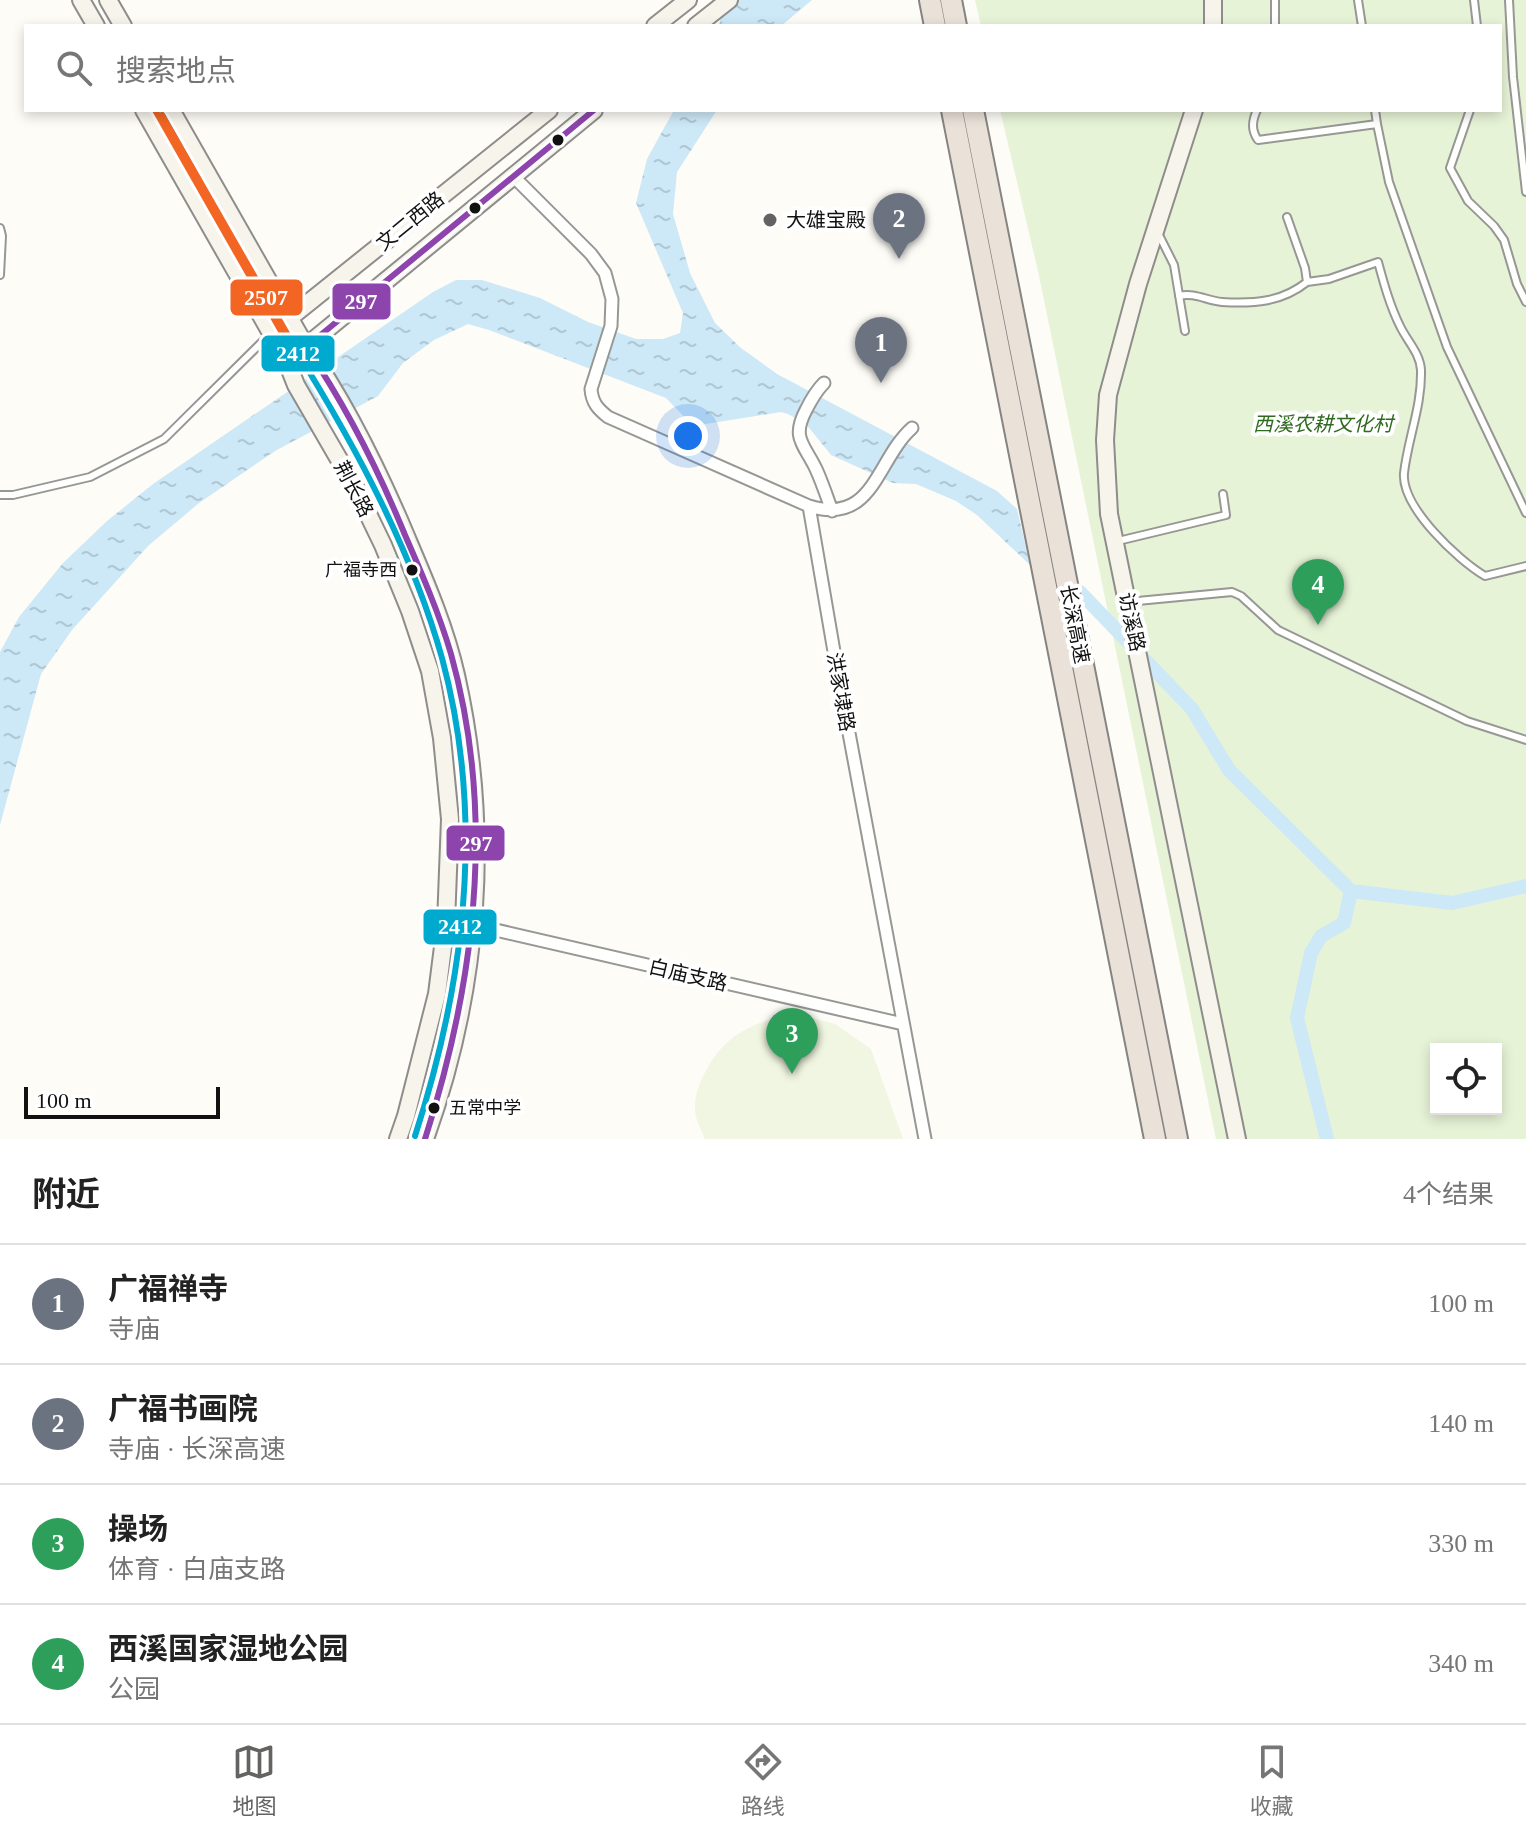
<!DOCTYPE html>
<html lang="zh">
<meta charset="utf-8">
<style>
:root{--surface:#fff;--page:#f2f2f2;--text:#222;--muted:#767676;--line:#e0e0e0;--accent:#646362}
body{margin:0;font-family:"Times New Roman","Noto Sans SC",serif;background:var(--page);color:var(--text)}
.controls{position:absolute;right:24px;bottom:24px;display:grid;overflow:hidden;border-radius:0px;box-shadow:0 4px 12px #0003}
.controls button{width:72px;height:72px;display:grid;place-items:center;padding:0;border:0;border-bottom:2px solid var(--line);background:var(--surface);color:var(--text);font:40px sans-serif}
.scale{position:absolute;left:24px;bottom:20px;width:196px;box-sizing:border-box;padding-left:8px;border:4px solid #111;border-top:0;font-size:22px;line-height:28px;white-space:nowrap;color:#111;-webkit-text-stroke:6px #fff;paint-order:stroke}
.you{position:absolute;left:688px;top:436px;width:28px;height:28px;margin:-20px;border:6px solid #fff;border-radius:50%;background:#1a73e8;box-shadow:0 0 0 12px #1a73e833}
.badge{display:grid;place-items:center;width:52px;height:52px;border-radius:50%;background:var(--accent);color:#fff;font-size:26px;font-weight:700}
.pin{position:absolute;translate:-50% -66px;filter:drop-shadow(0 2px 4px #0008)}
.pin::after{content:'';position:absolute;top:42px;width:28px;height:24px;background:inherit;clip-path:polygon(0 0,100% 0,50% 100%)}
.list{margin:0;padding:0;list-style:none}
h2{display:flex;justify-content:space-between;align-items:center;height:104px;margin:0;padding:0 32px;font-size:34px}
h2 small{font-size:26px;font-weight:400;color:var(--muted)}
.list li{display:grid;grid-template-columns:52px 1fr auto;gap:24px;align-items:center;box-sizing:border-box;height:120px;padding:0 32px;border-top:2px solid var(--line)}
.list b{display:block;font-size:30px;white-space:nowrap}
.list p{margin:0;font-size:26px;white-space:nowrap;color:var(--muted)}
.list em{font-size:26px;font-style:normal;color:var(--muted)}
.icon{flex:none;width:44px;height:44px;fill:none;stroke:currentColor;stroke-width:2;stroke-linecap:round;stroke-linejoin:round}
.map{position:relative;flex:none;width:1526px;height:1139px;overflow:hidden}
.search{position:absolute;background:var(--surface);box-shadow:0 4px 12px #0003;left:24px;right:24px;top:24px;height:88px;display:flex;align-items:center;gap:20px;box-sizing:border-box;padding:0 28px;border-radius:0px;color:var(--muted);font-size:30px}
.sheet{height:584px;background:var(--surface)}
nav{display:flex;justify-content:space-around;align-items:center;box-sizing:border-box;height:112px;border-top:2px solid var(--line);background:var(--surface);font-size:22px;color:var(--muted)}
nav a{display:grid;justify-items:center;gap:4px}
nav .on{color:var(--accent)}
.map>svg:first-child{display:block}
.green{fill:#e7f3d7;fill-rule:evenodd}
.pitch{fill:#f0f6e1}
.water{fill:url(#water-ripples)}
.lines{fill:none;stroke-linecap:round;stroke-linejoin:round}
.canal{stroke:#cde8f7;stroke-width:14}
.lane-casing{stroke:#979795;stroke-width:10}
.street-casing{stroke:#979795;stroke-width:15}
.secondary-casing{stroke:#8e8d8b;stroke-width:20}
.highway-casing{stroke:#858482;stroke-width:24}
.lane{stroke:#fffffe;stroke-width:6}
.street{stroke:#fffffe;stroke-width:11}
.secondary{stroke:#f6f4eb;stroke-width:16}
.highway{stroke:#eae1d8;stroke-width:20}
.bus-1-casing{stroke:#fff;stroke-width:12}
.bus-2-casing{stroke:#fff;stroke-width:12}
.bus-3-casing{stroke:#fff;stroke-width:12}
.bus-1{stroke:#8e44ad;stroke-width:6}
.bus-2{stroke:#00a9ce;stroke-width:6}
.bus-3{stroke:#f26522;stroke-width:6}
.bus-dot{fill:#111;stroke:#fff;stroke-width:3}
.poi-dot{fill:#646362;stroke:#fff;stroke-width:3}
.labels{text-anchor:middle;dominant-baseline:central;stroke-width:8;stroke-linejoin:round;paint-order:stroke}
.bus-label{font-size:18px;fill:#111;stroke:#fff;text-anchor:end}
.poi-label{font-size:20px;fill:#111;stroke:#fff;text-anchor:start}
.street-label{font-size:20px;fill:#111;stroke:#fff}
.park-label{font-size:20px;font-style:italic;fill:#2f6b1f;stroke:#fff}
.line-badge{stroke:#fff;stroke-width:3}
.badge-label{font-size:22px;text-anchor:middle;font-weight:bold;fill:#fff}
</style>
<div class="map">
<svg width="1526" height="1139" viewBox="0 0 1526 1139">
<defs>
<pattern id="water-ripples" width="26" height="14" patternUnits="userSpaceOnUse" patternTransform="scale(2)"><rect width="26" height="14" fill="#cde8f7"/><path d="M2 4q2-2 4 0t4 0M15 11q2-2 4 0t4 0" fill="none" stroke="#afc6d3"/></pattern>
</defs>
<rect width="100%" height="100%" fill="#fdfcf7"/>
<path class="green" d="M975,0h551v1139h-310l-178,-868 -38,-161h500v-84h-519zM1436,1049h60v60h-60z"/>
<path class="pitch" d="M796,1014l39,10 36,25 32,90h-198c-4,-9 -10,-20 -10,-30 -1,-12 4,-26 10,-36 18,-38 51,-53 91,-59z"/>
<path class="water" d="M724,0h88l-31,26h-62z
M674,110h43l-40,62 -4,42 17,59 25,50 26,25 36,26 220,117 20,18 13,56 -53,-50 -21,-14 -40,-17 -23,-1 -62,-28 -25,-31 -18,-10 -7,-2 -19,3 -69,11 -27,-28 -177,-68 -21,-6 -34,16 -31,23 -25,33 -103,55 -76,52 -51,43 -76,84 -31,44 -41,151v-173l19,-35 44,-54 44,-42 46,-37 280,-192 23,-12h26l58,18 48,24 48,17h27l17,-6 3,-20 -47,-110 11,-44z"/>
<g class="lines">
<path class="canal" d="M1080,592l112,117 37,61 122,121 101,12 74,-17
M1327,1139l-30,-121 14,-65 10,-17 23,-13 7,-32"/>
<defs>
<path id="lane" d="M1358,0l4,26
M1474,0l3,26
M1509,0l4,77 13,115
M1275,26v-26
M1257,110c-5,11 -6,20 1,30l119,-16 12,58 58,165 79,166
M1375,110l2,14
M1470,110l-20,58 18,33 26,25 10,14 13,44 9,18
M0,228l2,8 -2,39
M1158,233l16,32 11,66
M1307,282l22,-3 49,-17c6,22 12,44 22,64 7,15 20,27 21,44 1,36 -13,68 -17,103 -3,34 54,87 81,103l41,-10
M1179,296c16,-4 28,5 43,6 32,2 60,0 85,-20l-2,-14 -18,-51
M0,495h13l77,-18 74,-38 105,-104
M1118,541l108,-26 -3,-21
M1127,602l105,-10 9,4 37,34 189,91 59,19"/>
<path id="street" d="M513,176l78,78 14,19 7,26 -1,27 -20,63c1,14 7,20 17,28l201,89c65,20 67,-46 103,-78
M824,383c-8,8 -13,17 -18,27 -15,28 -2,34 10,59 6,13 11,28 16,42
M809,506l28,163 88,470
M474,925l429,99"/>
<path id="secondary" d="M81,0l15,26
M108,0l15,26
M655,26l33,-26
M696,26l33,-26
M1213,26v-26
M144,110l127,223 16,29 9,23 59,102 28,58 27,66 20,60 12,67 8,81 -4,104 -9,71 -31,122 -8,23
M171,110l135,237c38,54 68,115 94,175 21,50 44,100 56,153 35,156 23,314 -31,464
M1194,110l-56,174 -30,111 -3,45 4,74 128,625
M282,324l267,-214
M298,353l296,-243"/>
<path id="highway" d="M930,0l5,26
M951,0l5,26
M952,110l203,1029
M973,110l204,1029"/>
</defs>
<use href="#lane" class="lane-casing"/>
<use href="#street" class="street-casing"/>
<use href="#secondary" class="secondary-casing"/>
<use href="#highway" class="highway-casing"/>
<use href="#lane" class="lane"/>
<use href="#street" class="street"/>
<use href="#secondary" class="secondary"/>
<use href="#highway" class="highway"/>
<defs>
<path id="bus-1" d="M425,1139c50,-156 71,-324 26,-485 -12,-41 -29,-80 -46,-119 -27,-66 -59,-129 -99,-188l288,-237"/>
<path id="bus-2" d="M162,115c45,79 88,160 135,237 59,95 115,199 145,306 43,159 23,324 -27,478"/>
<path id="bus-3" d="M155,110l135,237 3,-3 -131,-229"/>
</defs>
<use href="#bus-1" class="bus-1-casing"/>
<use href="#bus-2" class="bus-2-casing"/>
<use href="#bus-3" class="bus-3-casing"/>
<use href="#bus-1" class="bus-1"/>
<use href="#bus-2" class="bus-2"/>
<use href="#bus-3" class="bus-3"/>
</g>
<g class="bus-dot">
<circle cx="558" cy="140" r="7"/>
<circle cx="475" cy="208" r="7"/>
<circle cx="412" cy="570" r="7"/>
<circle cx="434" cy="1108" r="7"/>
</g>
<circle class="poi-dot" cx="770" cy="220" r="8"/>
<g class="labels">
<g class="bus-label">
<text x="397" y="570">广福寺西</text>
<text x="449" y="1108" text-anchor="start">五常中学</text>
</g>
<g class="poi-label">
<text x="786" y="220">大雄宝殿</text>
</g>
<g class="street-label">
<text transform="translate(410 221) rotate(-39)">文二西路</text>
<text transform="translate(354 489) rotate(62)">荆长路</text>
<text transform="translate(1132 622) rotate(78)">访溪路</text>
<text transform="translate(1075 624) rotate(79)">长深高速</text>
<text transform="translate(841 692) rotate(80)">洪家埭路</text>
<text transform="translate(688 975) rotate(13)">白庙支路</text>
</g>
<g class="park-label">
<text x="1323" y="424">西溪农耕文化村</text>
</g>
</g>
<g class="line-badge">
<rect x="229" y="278" width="75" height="39" rx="8" fill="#f26522"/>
<rect x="331" y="282" width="61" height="39" rx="8" fill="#8e44ad"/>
<rect x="260" y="334" width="76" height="39" rx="8" fill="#00a9ce"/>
<rect x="445" y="824" width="61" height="38" rx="8" fill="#8e44ad"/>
<rect x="422" y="908" width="76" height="38" rx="8" fill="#00a9ce"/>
</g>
<g class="badge-label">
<text x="266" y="305">2507</text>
<text x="361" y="309">297</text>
<text x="298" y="361">2412</text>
<text x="476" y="851">297</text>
<text x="460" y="934">2412</text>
</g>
</svg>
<div class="controls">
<button><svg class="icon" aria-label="locate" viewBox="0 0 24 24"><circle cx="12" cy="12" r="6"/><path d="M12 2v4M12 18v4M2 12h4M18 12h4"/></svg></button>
</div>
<div class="scale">100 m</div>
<div class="you"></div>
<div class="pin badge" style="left:881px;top:383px;background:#6b7280">1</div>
<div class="pin badge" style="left:899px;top:259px;background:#6b7280">2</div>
<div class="pin badge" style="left:792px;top:1074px;background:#2e9e5b">3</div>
<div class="pin badge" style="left:1318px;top:625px;background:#2e9e5b">4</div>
<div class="search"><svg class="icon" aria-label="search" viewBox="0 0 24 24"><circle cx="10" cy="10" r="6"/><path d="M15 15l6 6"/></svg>搜索地点</div>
</div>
<section class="sheet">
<h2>附近<small>4个结果</small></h2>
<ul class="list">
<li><span class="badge" style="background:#6b7280">1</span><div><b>广福禅寺</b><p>寺庙</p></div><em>100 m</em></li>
<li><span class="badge" style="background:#6b7280">2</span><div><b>广福书画院</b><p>寺庙 · 长深高速</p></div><em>140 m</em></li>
<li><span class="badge" style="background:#2e9e5b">3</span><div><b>操场</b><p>体育 · 白庙支路</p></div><em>330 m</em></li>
<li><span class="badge" style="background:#2e9e5b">4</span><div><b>西溪国家湿地公园</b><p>公园</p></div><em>340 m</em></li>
</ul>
</section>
<nav>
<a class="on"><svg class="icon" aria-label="map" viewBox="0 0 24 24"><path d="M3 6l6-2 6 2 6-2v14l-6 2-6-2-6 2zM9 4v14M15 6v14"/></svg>地图</a>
<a><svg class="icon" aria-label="directions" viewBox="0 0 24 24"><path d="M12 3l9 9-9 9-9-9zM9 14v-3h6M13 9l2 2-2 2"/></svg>路线</a>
<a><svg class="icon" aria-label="saved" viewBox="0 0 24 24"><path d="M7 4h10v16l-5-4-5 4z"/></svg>收藏</a>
</nav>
